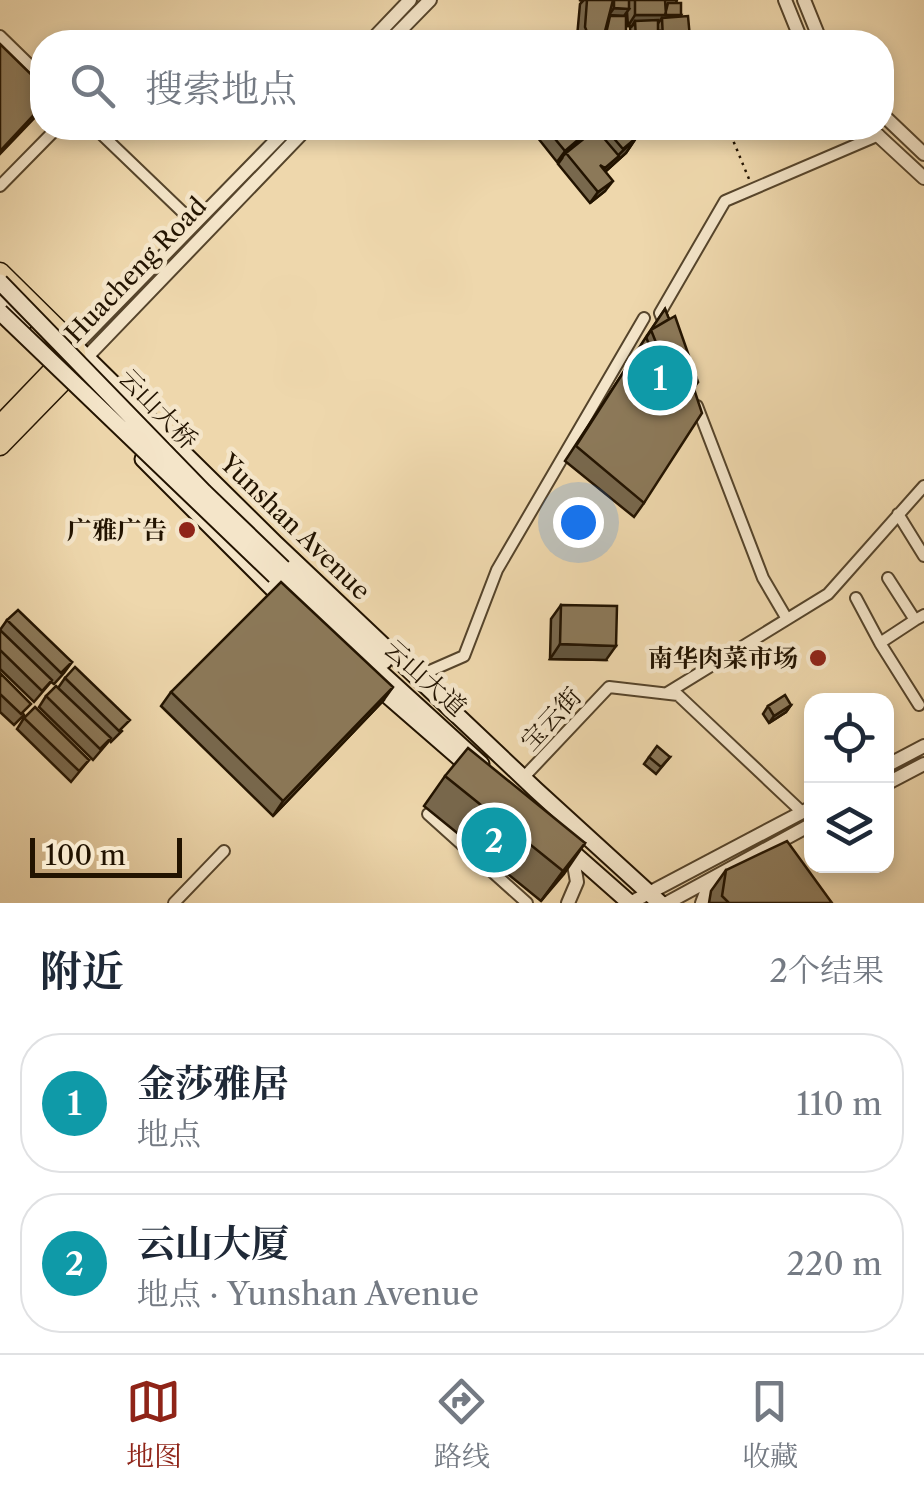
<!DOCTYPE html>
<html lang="zh">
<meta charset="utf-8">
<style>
:root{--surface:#fff;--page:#f6f6f7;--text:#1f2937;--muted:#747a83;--line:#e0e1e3;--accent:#8f2418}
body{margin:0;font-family:"Libre Caslon Text","Noto Serif SC",serif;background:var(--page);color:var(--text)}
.controls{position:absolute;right:30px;bottom:30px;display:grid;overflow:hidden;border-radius:20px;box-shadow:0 5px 15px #0003}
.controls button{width:90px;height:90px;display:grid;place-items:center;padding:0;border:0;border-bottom:2px solid var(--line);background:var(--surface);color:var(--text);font:50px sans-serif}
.scale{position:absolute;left:30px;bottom:25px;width:152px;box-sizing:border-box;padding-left:10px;border:5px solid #221300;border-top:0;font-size:28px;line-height:35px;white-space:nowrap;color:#221300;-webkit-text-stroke:8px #f4e5c9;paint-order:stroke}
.you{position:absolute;left:578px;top:522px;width:35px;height:35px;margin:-25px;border:8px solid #fff;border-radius:50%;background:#1a73e8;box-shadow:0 0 0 15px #1a73e833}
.badge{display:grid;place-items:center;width:65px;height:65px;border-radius:50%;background:var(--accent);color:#fff;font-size:32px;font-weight:700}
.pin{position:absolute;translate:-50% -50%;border:5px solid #fff;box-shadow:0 2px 10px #0006}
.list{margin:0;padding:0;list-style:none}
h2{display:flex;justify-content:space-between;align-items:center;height:130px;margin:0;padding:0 40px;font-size:42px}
h2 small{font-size:32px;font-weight:400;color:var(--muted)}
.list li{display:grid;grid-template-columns:65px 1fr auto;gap:30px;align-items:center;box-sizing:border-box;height:140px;margin:0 20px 20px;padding:0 20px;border:2px solid var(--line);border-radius:40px}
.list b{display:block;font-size:38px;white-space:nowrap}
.list p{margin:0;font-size:32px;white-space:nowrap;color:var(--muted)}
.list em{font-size:32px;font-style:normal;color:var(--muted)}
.icon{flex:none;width:55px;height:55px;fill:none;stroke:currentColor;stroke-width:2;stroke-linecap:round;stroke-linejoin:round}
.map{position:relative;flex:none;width:924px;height:903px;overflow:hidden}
.search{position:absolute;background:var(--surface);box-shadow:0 5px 15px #0003;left:30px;right:30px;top:30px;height:110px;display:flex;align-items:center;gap:25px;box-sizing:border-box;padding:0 35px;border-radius:40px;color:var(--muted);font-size:38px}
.sheet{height:450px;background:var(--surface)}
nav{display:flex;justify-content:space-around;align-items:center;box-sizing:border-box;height:140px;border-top:2px solid var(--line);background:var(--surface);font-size:28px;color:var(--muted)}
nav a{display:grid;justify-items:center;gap:5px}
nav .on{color:var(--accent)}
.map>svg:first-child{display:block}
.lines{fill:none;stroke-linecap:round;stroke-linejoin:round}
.minor-casing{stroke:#55442b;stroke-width:14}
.tertiary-casing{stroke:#55442b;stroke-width:16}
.secondary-casing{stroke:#221300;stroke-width:19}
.trunk-casing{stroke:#221300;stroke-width:21}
.path{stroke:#221300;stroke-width:2.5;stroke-dasharray:2.5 5;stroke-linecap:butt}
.minor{stroke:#f4e5c9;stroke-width:10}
.tertiary{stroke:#f4e5c9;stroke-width:12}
.secondary{stroke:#f4e5c9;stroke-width:15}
.trunk{stroke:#eed7ac;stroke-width:18}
.secondary-bridge-casing{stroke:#221300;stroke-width:19;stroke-linecap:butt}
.secondary-bridge{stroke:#f4e5c9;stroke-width:15}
.wall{fill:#78684d;stroke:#221300;stroke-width:2.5}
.shaded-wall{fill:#62553e;stroke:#221300;stroke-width:2.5}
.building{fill:#8c7959;stroke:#221300;stroke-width:2.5}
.poi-dot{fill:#8f2418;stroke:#f4e5c9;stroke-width:4}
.labels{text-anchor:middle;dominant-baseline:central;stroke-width:9;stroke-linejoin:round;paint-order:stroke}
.street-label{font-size:25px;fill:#221300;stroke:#f4e5c9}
.poi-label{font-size:25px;font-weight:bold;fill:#221300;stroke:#f4e5c9;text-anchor:end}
</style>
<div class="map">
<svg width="924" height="903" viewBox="0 0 924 903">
<rect width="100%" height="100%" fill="#eed7ac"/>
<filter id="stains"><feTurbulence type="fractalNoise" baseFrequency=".002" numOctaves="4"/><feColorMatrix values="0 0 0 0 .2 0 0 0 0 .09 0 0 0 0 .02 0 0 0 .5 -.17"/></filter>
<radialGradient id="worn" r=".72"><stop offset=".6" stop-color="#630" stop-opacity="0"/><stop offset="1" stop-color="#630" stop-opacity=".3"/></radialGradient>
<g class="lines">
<defs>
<path id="minor" d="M0,36l42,41
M95,128l100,96
M0,186l57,-58
M665,325l-5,-12 65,-112 154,-66
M697,406l66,172 24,41
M898,514l26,42
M888,578l27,42 9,-5
M856,598l24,45 35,-23
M880,643l39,62
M416,677l48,-21 33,-86 147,-252
M667,693l161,-99 96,-108
M523,778l86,-91 69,8 124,117
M428,814l99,89
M174,903l50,-52"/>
<path id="tertiary" d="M785,0l17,42
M804,0l17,42
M370,42l40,-42
M389,42l41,-42
M882,114l42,40
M870,128l54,50
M75,346l213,-218
M80,364l227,-236
M886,766l38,-20
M886,784l38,-20
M568,903l9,-21 -5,-29
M630,903l182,-96
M667,903l145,-79
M702,903l9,-24"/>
<path id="secondary" d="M0,301l23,23
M75,346l200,197 261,247 124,113
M143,459l143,143
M283,568l101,93
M275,576l206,188
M372,682l100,87
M562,843l68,60"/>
<path id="trunk" d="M0,272l75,74 3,20 -78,80
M0,425l68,-71"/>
</defs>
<use href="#minor" class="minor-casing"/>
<use href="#tertiary" class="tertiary-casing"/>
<use href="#secondary" class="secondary-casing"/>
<use href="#trunk" class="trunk-casing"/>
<path class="path" d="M728,128l21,51"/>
<use href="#minor" class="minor"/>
<use href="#tertiary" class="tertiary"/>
<use href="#secondary" class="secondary"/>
<use href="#trunk" class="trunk"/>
<defs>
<path id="secondary-bridge" d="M0,282l204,210 79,76
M0,312l275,264"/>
</defs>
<use href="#secondary-bridge" class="secondary-bridge-casing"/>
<use href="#secondary-bridge" class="secondary-bridge"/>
</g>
<path class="wall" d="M579,0h98l-1,3 5,12 -2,2 8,25h-32v-6l-7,6h-17l-1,-14 2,-2h-4l-1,-14 -2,4 -2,26h-23l1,-2 -2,2h-20l-2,-5 3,-33 3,-3z
M530,128h97l9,10 -10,15 -21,19v19l-15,12 -32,-39 5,-7 -6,5z
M665,309l29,80 -50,114 -10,14 -69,-56z
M561,605l45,55 -56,-1 1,-40z
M7,620l65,42 -8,11 -10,11 -3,-2 -17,20 -34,-33v-39z
M0,673l24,42 -10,10 -14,-13z
M65,678l57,53 -11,11 -1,-2 -17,20 -54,-53 7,-11 12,-8z
M171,692l212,9 -110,115 -112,-110z
M791,705l-5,7 -17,11 -6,-9 5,-8z
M24,718l65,42 -18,22 -54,-53z
M649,757h21l-14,17 -12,-10z
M445,776l140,67 -44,58 -117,-95z
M726,870l106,33h-123l2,-12z"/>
<path class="shaded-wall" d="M614,8l15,1 -5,7 -15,-1z
M635,15h46l-5,7 -14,-4 -6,8 -21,-5 -3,5h-4z
M658,31l-10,11h-14l2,-3 15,-7z
M604,35l-5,7h-14l4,-5z
M605,38h21l-3,4h-21z
M690,38l-3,4h-25l1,-2z
M42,106v4l-42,44v-3z
M594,128l-7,9 -21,16 -9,9 8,-11z
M636,138l-10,15 -29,26 8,-11z
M613,181l-8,10 -15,12 8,-11z
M698,382l-15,22 -21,12 15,-21z
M560,644l56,2 -10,14 -56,-1z
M393,687l-10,14 -110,115 10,-15z
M791,705l-5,7 -17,11 5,-7z
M585,843l-21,31 -23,27 22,-30z"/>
<path class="building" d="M587,0h26l-9,35 -15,2 -4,-10z
M614,0h15v9l-15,-1z
M635,0h30l1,15h-31z
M668,3h13v12h-16z
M610,16h16v22h-21z
M688,16l2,22 -27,2 -1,-22z
M658,20v11l-7,1v6l-15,1 -1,-18z
M0,44l42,41v21l-42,45z
M546,128h24l9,11 -14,12z
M573,128h20l-12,9z
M605,128h22l9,10 -13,11z
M596,129l23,27 -14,12 -5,-3 13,16 -15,11 -32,-39z
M665,309l4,10 -18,11 -5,7z
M675,316l23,66 -21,13 -26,-65z
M646,337l26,64 22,-12 8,24 -58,90 -68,-57z
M281,582l112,105 -110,114 -112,-109z
M561,605l56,1 -1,40 -56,-2z
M18,610l54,52 -11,11 -54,-53z
M0,630l52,50 -10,11 -42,-41z
M75,667l55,53 -11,11 -54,-53z
M0,673l31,31 -10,10 -21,-20z
M56,686l55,52 -11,11 -54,-53z
M785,695l6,10 -17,11 -6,-10z
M35,707l54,53 -10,11 -55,-53z
M657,746l13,11 -9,10 -12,-10z
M468,748l117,95 -22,28 -118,-95z
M787,841l45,62h-103l-7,-7 4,-26z"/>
<g class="poi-dot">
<circle cx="187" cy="530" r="10"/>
<circle cx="818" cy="658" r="10"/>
</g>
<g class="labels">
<g class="street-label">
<text transform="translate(136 270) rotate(-46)">Huacheng Road</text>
<text transform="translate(158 409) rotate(46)">云山大桥</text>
<text transform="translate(295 527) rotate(44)">Yunshan Avenue</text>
<text transform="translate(425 678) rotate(42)">云山大道</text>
<text transform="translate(551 719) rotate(-47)">宝云街</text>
</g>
<g class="poi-label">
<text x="167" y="530">广雅广告</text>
<text x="798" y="658">南华肉菜市场</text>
</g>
</g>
<rect width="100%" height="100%" filter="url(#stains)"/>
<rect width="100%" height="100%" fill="url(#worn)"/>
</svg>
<div class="controls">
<button><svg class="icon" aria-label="locate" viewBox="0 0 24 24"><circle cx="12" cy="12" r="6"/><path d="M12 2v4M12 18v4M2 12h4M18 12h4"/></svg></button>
<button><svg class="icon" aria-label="layers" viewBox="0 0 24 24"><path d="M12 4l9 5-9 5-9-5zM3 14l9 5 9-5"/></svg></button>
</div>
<div class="scale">100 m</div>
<div class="you"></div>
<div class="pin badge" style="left:660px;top:378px;background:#0f9aa8">1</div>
<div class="pin badge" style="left:494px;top:840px;background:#0f9aa8">2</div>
<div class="search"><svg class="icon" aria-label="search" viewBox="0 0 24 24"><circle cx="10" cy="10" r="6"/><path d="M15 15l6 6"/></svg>搜索地点</div>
</div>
<section class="sheet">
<h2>附近<small>2个结果</small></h2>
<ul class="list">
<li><span class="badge" style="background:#0f9aa8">1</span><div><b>金莎雅居</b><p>地点</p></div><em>110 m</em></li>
<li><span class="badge" style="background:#0f9aa8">2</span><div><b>云山大厦</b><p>地点 · Yunshan Avenue</p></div><em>220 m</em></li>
</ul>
</section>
<nav>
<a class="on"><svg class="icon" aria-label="map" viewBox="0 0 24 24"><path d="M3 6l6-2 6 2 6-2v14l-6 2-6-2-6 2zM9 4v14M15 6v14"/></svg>地图</a>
<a><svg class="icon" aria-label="directions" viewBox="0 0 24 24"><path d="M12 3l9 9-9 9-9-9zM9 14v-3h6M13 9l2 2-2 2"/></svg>路线</a>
<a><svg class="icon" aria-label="saved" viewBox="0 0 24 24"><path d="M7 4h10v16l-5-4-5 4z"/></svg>收藏</a>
</nav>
